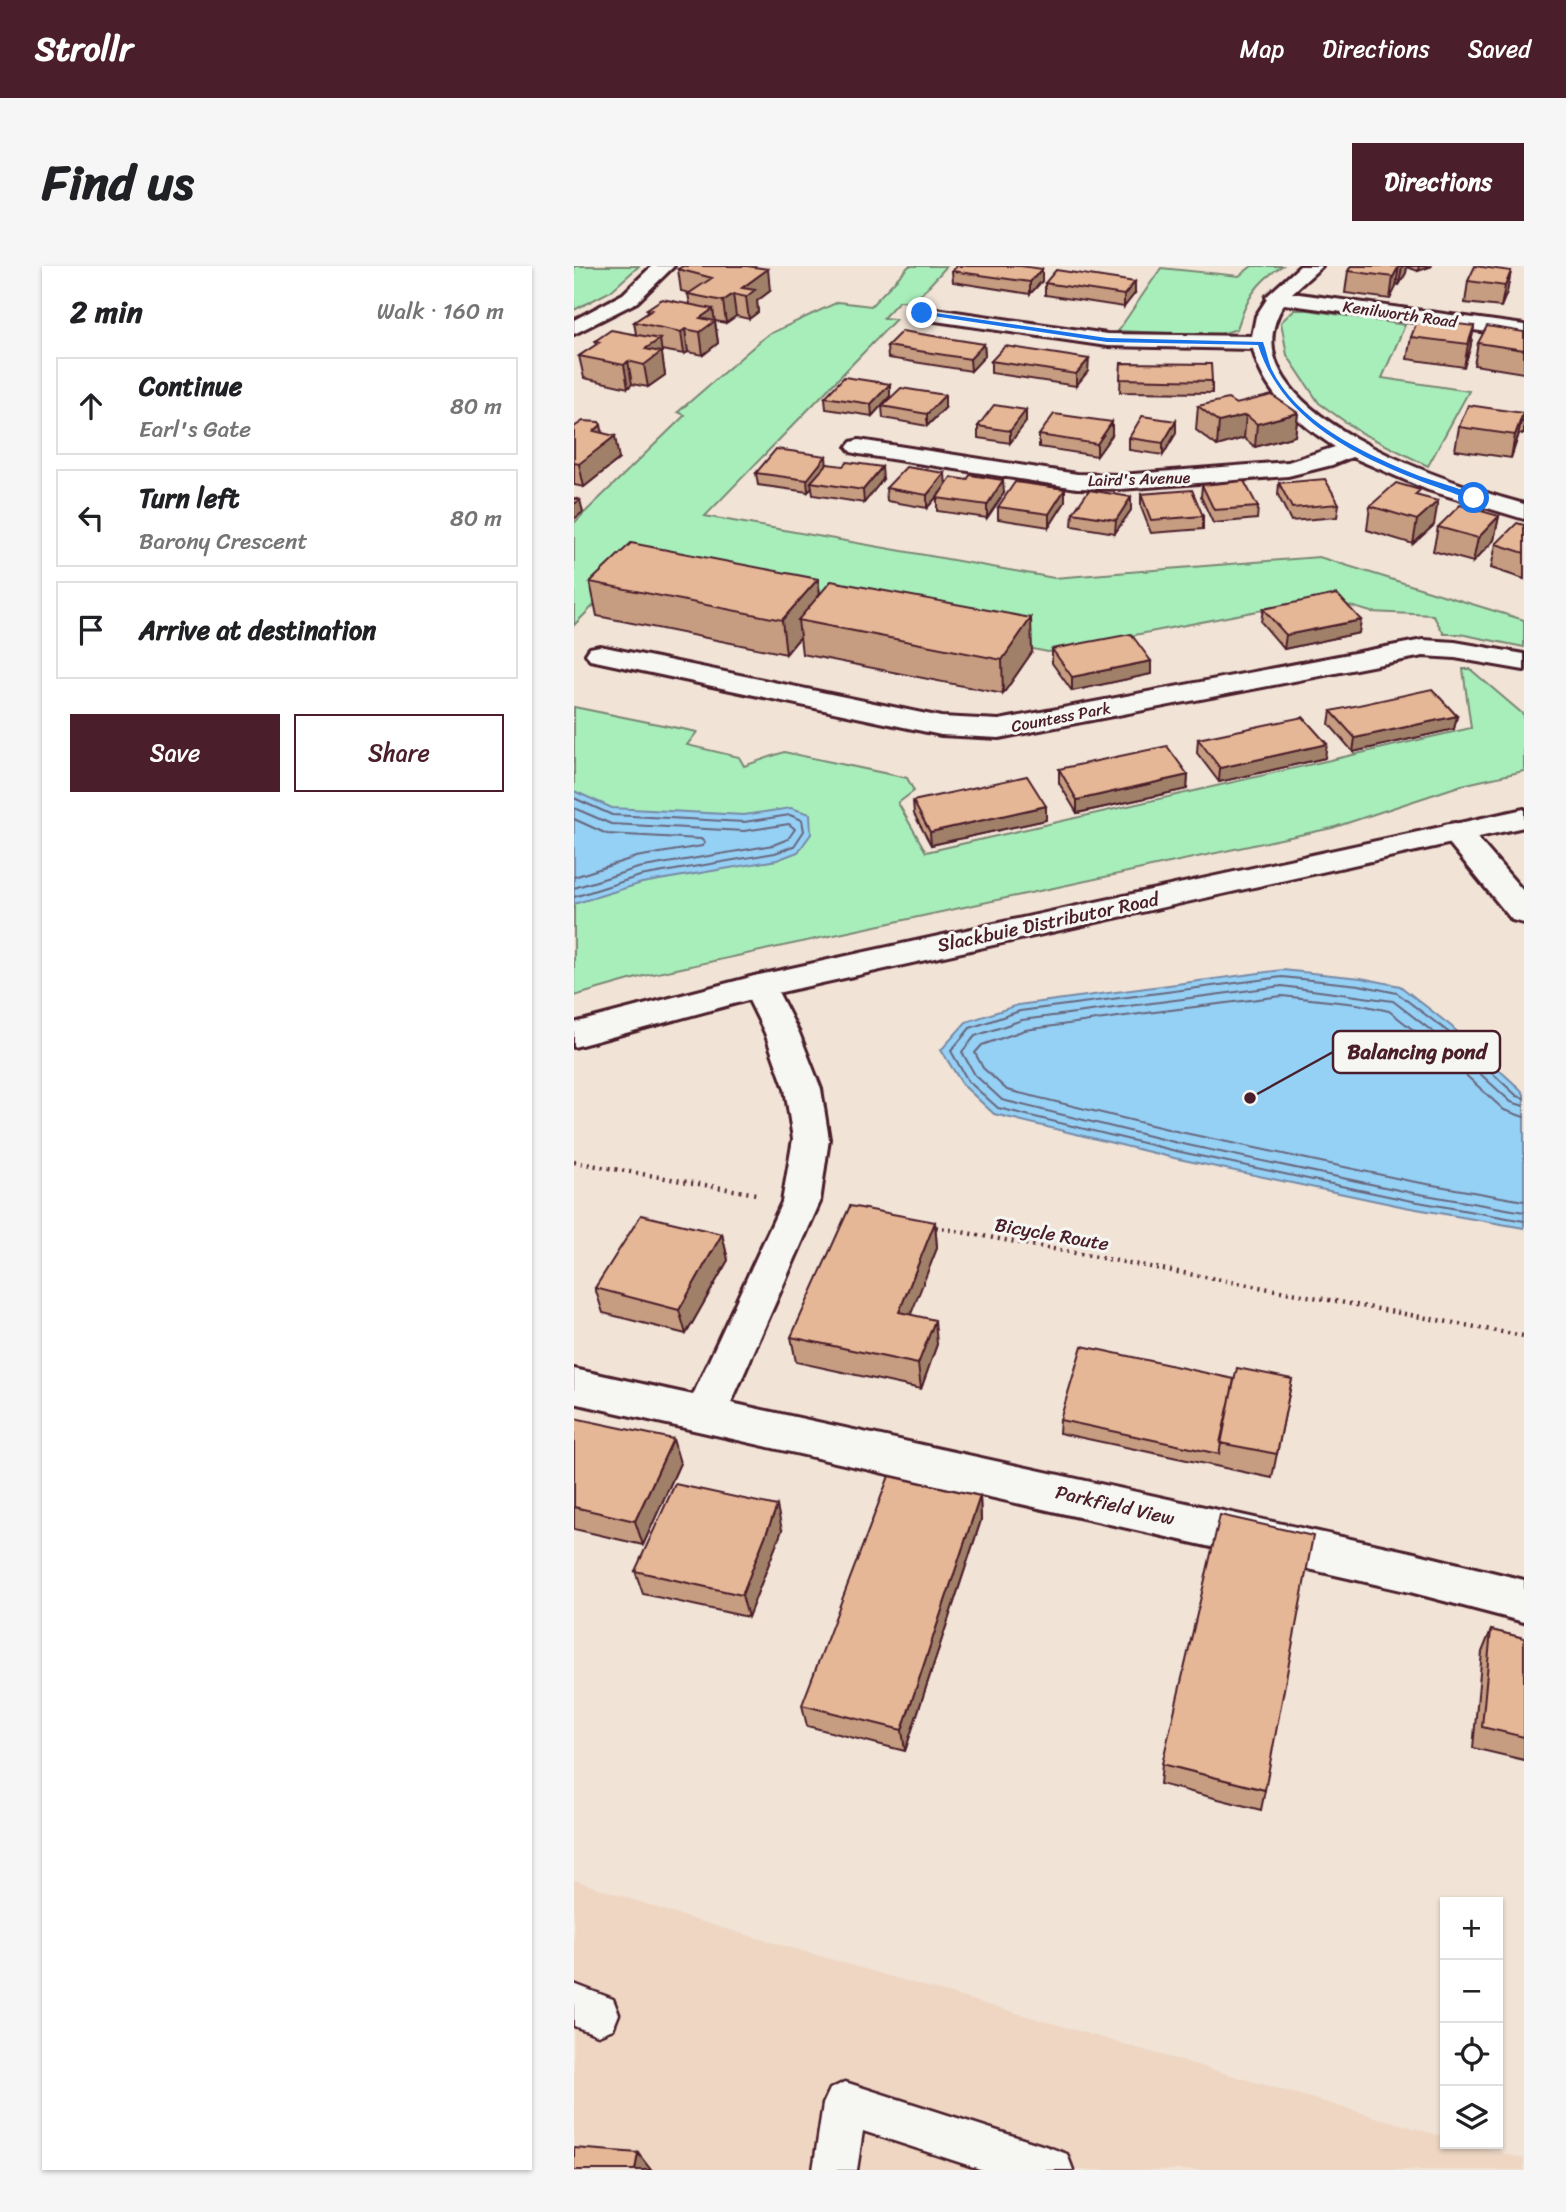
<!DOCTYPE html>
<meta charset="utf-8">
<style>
:root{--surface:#fff;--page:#f6f6f6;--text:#202124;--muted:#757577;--line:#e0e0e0;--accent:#4a1f2b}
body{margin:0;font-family:Sriracha,sans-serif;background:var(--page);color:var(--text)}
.controls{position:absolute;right:21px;bottom:21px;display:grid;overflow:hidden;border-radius:0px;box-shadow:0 2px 5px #0004}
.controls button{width:63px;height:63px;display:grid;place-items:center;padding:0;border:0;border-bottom:2px solid var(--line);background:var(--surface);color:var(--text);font:35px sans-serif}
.stop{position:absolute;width:21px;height:21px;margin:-16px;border:5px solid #1a73e8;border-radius:50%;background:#fff}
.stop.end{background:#1a73e8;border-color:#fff;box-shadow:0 2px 7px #0008}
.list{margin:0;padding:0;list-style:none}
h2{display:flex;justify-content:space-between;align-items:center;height:91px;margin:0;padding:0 28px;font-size:30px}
h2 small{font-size:23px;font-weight:400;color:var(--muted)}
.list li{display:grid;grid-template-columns:46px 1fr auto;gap:21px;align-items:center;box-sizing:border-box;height:98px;margin:0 14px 14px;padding:0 14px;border:2px solid var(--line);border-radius:0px}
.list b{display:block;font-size:26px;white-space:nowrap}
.list p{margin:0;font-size:23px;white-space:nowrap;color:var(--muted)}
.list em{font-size:23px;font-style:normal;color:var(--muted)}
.actions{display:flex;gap:14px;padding:21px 28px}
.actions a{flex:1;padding:16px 0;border:2px solid var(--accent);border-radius:0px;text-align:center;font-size:24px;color:var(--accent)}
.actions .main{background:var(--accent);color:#fff}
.icon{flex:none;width:38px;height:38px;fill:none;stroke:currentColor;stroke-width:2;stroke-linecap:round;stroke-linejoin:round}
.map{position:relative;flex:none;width:950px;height:1904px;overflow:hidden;border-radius:0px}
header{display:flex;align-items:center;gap:42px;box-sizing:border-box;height:98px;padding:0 35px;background:var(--accent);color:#fff}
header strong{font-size:33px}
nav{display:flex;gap:38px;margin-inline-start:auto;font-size:24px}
.intro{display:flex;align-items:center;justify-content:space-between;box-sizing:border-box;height:168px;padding:0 42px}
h1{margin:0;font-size:49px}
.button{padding:18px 32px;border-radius:0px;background:var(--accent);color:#fff;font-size:24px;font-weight:700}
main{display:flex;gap:42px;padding:0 42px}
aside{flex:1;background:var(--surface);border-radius:0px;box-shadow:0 2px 5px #0004}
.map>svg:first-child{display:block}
.built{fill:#eed6c3}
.green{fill:#a8eebb;stroke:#798673;stroke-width:2}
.water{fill:#95d0f5;stroke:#7789a4;stroke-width:2}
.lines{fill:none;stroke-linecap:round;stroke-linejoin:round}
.shore{stroke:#68667c;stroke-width:2}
.service-casing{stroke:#4a1f2b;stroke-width:5}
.minor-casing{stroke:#4a1f2b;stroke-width:6}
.tertiary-casing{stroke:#4a1f2b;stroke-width:6}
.path{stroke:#4a1f2b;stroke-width:4.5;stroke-dasharray:2 5;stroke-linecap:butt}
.service{fill:#f6f6f2;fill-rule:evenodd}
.minor{fill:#f6f6f2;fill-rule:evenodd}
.tertiary{fill:#f6f6f2;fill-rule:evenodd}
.wall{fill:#c69d81;stroke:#4a1f2b;stroke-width:2}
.shaded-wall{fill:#a18069;stroke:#4a1f2b;stroke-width:2}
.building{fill:#e6b796;stroke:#4a1f2b;stroke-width:2}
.route{fill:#1a73e8}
.labels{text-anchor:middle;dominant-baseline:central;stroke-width:6;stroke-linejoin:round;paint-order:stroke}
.far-street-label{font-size:16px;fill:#4a1f2b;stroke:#f6f6f2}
.street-label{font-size:19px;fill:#4a1f2b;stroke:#f6f6f2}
.leader{fill:none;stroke:#4a1f2b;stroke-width:2.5}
.callout-dot{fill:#4a1f2b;stroke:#f6f6f2;stroke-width:2.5}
.callout{fill:#f6f6f2;stroke:#4a1f2b;stroke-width:2.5}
.callout-label{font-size:21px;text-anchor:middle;font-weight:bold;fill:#4a1f2b}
</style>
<header>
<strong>Strollr</strong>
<nav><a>Map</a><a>Directions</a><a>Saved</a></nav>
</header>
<div class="intro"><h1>Find us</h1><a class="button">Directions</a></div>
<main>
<aside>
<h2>2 min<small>Walk · 160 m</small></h2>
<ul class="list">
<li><svg class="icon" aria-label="ahead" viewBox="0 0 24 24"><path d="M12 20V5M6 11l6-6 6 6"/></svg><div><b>Continue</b><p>Earl's Gate</p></div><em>80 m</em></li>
<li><svg class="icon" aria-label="left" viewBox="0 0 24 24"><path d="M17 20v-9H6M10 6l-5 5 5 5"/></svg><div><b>Turn left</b><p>Barony Crescent</p></div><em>80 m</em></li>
<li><svg class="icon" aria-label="arrive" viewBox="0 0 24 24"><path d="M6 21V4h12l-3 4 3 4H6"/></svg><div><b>Arrive at destination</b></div></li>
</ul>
<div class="actions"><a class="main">Save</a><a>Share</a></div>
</aside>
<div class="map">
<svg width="950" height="1904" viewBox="0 0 950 1904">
<rect width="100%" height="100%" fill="#f1e3d6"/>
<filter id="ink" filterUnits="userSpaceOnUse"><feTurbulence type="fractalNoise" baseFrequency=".0143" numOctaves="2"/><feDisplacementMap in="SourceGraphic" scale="14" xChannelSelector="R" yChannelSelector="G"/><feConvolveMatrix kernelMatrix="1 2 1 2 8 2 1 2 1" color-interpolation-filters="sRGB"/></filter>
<g filter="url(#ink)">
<path class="built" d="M0,1614l114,38 757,219v7h25l54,15v11h-950z"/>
<path class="green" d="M0,0h65l-28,25 -37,19z
M335,0h38l-33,36 -15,-1 -16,17 13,1 -191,197 349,62 265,-21 205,63v27l-64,-13h-16l-11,-19 -62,-3 -48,-14 -275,54 -418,-83 -56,56v-102l111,-108 -7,-3 89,-77 71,-33 33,4z
M678,0h30c-26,16 -36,34 -45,63l-19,6 -100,-4 43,-63 78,8z
M720,44h15l96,15 -23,53 87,13 -41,75 -67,-33 -42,-30 -32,-48 -6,-33z
M889,403h7l54,46v56l-62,14 -130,43 -688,148 -70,20v-289l123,25 -10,13 52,12 5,9 40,-14 123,26 7,13 -16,12 28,49 545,-124z"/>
<path class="water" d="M0,525l38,17 132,7 47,-7 19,6 1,20 -13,18 -21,8 -135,23 -68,21z
M708,704l79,8 39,8 51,40 69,63 4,5v134l-119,-21 -231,-49 -180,-44 -31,-29 -22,-35 25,-28 52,-17z"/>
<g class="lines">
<path class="shore" d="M0,532l38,17 132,7 46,-7 12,5 2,11 -10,15 -19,7 -135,23 -66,21
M0,542l37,16 133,7 45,-7 6,5 -7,10 -15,6 -135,23 -64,20
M0,553l33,15 94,5 4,4 -3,3 -66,11 -62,20
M950,832l-7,-2 -70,-65 -50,-38 -38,-8 -77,-8 -262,34 -50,17 -19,23 17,30 30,27 178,43 231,49 117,21
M950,840l-13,-4 -70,-64 -48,-37 -111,-15 -260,34 -47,16 -13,16 13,23 27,25 176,43 230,49 116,20
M950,851l-20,-7 -70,-64 -45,-35 -32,-7 -75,-8 -135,17 -122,17 -43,15 -7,8 8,15 24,22 173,42 230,49 114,20"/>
<defs>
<path id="service" d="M0,1718l39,15 6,15 -6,15 -15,6 -24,-9z
M271,1816l206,66 16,6 6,16h-90l-120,-39 -6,39h-44l10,-66 7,-15z"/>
<path id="minor" d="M78,0h22l-37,36 -63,32v-14l49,-26z
M726,0h22l-30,27 232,32v12l-240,-33c-67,107 172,181 240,200v15l-96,-29 -76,-33 -20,8 -44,11 -167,13 -44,-1 -218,-34 -8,-2 -4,-5 4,-5 8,-2 218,34 44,1 167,-13 47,-15c-36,-23 -72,-54 -82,-98l-146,-3 -185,-27 -7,-2 -3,-4 3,-4 7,-2 185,27 145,2 4,-20 11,-17 -1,-2z
M849,374l32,2 69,12v16l-69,-12 -32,-2 -424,82 -58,-3 -341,-73 -10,-2 -4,-6 4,-6 10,-2 341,71 58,3z
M881,557l11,2 58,67v31l-12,-3 -72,-88 4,-7z
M185,709l12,3 28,55 22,56 8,50 -9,63 -89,201 679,149 114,28v42l-114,-30 -836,-189v-34l119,26 89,-193 11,-63 -8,-50 -20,-56 -23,-47 5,-8z"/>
<path id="tertiary" d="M950,543v18l-765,170 -185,50v-24l185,-48z"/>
</defs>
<use href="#service" class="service-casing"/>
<use href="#minor" class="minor-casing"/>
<use href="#tertiary" class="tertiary-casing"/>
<path class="path" d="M0,896l182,32
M355,960l595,110"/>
<use href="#service" class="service"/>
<use href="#minor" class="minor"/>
<use href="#tertiary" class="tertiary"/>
</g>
<path class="wall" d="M777,0h81l-14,5 -11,-4 -1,6 -7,12 -3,-1 -6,15 -45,-6 3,-22z
M104,3l92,22 -13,10 1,11 -9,7 -13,-3 -10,7 -11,-2 3,22 -15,12 -15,-3 -4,2 -23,-4 4,25 -17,12 -16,-3 -4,4 -44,-10 -5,-22 17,-11 -1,-4 41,-7 -2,-12 14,-9 -1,-4 43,-5 -2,-10 2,-1 -9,-2z
M468,3v12l-12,13 -77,-12 -1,-11z
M937,5l-4,21 -6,15 -36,-4 3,-22z
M471,17l90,10 -11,14 -79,-12z
M900,60l-4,23 -6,18 -57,-8 4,-22z
M950,66v39l-1,2 -49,-8 4,-22z
M410,78l1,12 -14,15 -83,-13 -1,-12z
M417,95l97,10 -12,15 -85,-13z
M547,97l91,18v12l-92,-1z
M316,118v12l-18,20 -46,-7 -1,-12z
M662,138l62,9 -3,23 -40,11 -11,-9 -27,8 -21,-16 2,-24z
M308,140l63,2 -18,18 -44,-8z
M452,144v12l-16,21 -32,-5v-12z
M950,144v24h-5l-8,24 -56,-8 4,-23 64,-14z
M602,155v12l-13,22 -34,-5v-12z
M0,161l29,6 16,26 -35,28 -10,-2z
M465,169h73l-15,21 -58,-9z
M253,198l56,15 -19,24 -51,-8 -1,-7 -4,4 -50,-7 -2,-12z
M705,217l60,21 -2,13 -46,4 -13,-26z
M372,219l58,8 -17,25 -50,-7v-13l5,-7 -15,17 -40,-7 -1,-13z
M628,219l56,22 -1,12 -44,4 -12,-26z
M491,223v13l-16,25 -51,-8v-12z
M567,228l62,22v13l-52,4 -10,-26z
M845,230l15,29 -21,19 -46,-14 3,-24z
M557,231v13l-16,23 -43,-7 1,-13z
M925,250l-5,24 -21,22 -40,-11 5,-24z
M950,259v54l-33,-11 5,-24z
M244,313l2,15 212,58 -29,42 -201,-40 -2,-17 -14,17 -189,-38 -7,-34z
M689,343l96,24 -75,16 -23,-27z
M478,383l99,12v13l-79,17 -20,-28z
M757,445l126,5 -3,13 -101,23 -24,-28z
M624,473l127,19 -106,24 -22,-29z
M485,503l129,6 -1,14 -110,24 -18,-30z
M339,535l133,19 -115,25 -17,-31z
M361,956l2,26 -27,66 27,30 -16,45 -125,-27 -5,-25z
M148,968l6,26 -42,74 -83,-21 -8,-25z
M660,1113h58l-20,99 -213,-45 1,-13z
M0,1152l106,45 -37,82 -69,-16z
M406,1230l1,24 -76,231 -98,-25 -5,-21z
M208,1264l-34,87 -105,-23 -8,-23z
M917,1364l33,8v122l-51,-12 9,-96z
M588,1498l103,26 -4,20 -101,-26z"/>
<path class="shaded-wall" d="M825,0l-3,21 -6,12 3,-22z
M828,0h5l-1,7 -7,12z
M845,0h13l-14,5z
M194,3l2,22 -13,10 1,11 -9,7 -3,-22 -4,-9z
M468,3v12l-12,13v-12z
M937,5l-4,21 -6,15 4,-21z
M561,16v11l-11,14v-12z
M159,28l3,22 -10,7 -3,-22z
M139,43l5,34 -15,12 -3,-23v-14z
M900,60l-4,23 -6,18 4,-23z
M111,63l3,23 -4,2 -3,-22z
M86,73l5,36 -17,12 -4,-22 1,-16z
M410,78l1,12 -14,15 -1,-12z
M515,93l-1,12 -12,15v-12z
M54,95l4,23 -4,4 -4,-23z
M316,118v12l-18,20 -1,-12z
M371,129v13l-18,18v-12z
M452,144v12l-16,21v-12z
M724,147l-3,23 -40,11 2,-23z
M949,147l-5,23 -7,22 4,-23z
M672,149l-2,23 -27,8 2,-24z
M602,155v12l-13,22v-12z
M538,156v13l-15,21v-12z
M27,159l4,19 10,-8 4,23 -35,28 -5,-23 15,-33z
M252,190l1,12 -16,14 1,6 -4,4 -1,-12z
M308,201l1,12 -19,24 -1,-13z
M371,207l1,13 -19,22v-13z
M429,214l1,13 -17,25v-13z
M491,223v13l-16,25v-13z
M557,231v13l-16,23 1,-13z
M6,234l3,12 -9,7v-15z
M864,235l-4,24 -21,19 4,-24z
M925,250l-5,24 -21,22 5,-24z
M244,313l4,33 -24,8 2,17 -14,17 -4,-34z
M457,352l1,34 -29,42 -1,-34z
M787,354l-2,13 -75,16 2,-14z
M577,395v13l-79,17v-14z
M883,450l-3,13 -101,23 2,-14z
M753,478l-2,14 -106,24 1,-14z
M614,509l-1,14 -110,24v-13z
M472,540v14l-115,25 -1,-13z
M361,956l2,26 -35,89 -3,-25z
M148,968l6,26 -42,74 -7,-24z
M361,1054l2,24 -16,45 -3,-25z
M99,1173l7,24 -37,82 -8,-24z
M406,1230l1,24 -76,231 -3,-21z
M203,1240l5,24 -34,87 -6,-22z
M64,1887l13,17h-16z"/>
<path class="building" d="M109,0h64l21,3 -26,19 13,2 -9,7 -13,-3 -10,7 -35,-7 24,-16 -34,-9z
M383,0h64l21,3 -12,13 -78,-11z
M777,0h48l-6,11 -45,-6z
M901,0l36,5 -6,15 -37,-5z
M482,4l79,12 -11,13 -79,-12z
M88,33l51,10 -13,9 15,3 -15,11 -15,-3 -4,3 -47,-10 18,-12 -5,-1z
M844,53l56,7 -6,18 -57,-7z
M913,60l37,6v18l-46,-7z
M37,64l49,9 -15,10 16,3 -17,13 -16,-4 -4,4 -45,-9 21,-14 -5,-1z
M328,65l82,13 -14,15 -83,-13z
M431,80l84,13 -13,15 -85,-13z
M547,97l90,1 1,17 -92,-2z
M270,111l46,7 -19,20 -46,-7z
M327,122l44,7 -18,19 -45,-8z
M698,129l26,18 -41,11 -11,-9 -27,7 -21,-16 30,-7 8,5z
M420,139l32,5 -16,21 -32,-5z
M894,139l55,8 -8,22 -56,-8z
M950,144v12l-3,-1z
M480,148l58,8 -15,22 -58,-9z
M568,150l34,5 -13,22 -34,-5z
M9,155l16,1 2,3 -7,6 21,5 -36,28 -5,-1v-36z
M202,183l50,7 -19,24 -51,-7z
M273,196l35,5 -19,23 -52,-8 16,-18 16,2z
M332,201l39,6 -18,22 -41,-7z
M396,209l33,5 -16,25 -50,-7 14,-21 16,3z
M751,213l14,25 -47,4 -13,-25z
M670,215l14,26 -44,3 -12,-25z
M441,216l50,7 -16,25 -51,-7z
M822,217l24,7 -5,5 23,6 -21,19 -47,-14z
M515,224l42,7 -15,23 -43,-7z
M618,224l11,26 -52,4 -10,-26z
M0,232l6,2 -6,4z
M886,239l39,11 -21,22 -40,-11z
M943,257l7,2v28l-28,-9z
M57,277l187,36 -36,41 -192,-38z
M257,315l200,37 -29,42 -204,-40z
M763,328l24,26 -75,15 -23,-26z
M557,368l20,27 -79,16 -20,-28z
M858,423l25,27 -102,22 -24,-27z
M729,451l24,27 -107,24 -22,-29z
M593,480l21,29 -111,25 -18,-31z
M453,510l19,30 -116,26 -17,-31z
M276,940l85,16 -36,90 36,8 -17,44 -127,-27z
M67,949l81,19 -43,76 -84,-22z
M508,1080l152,33 -15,75 -159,-34z
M663,1102l55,11 -15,75 -57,-11z
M0,1152l99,21 -38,82 -61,-14z
M315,1210l91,20 -78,234 -100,-25z
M101,1218l102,22 -35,89 -107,-24z
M646,1249l93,21 -48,254 -103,-26z
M917,1364l33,8v99l-42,-10z
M0,1882l64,5 -3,17h-61z"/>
</g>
<path class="route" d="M348,45l185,27 156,4c3,8 5,18 8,26 25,53 90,84 141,105 21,9 47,13 66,25l-6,2c-82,-30 -185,-63 -214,-155l-151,-3 -187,-28z"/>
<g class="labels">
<g class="far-street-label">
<text transform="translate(826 48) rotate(8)">Kenilworth Road</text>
<text transform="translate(565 213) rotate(-2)">Laird's Avenue</text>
<text transform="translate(487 451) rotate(-11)">Countess Park</text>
</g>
<g class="street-label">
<text transform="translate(474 656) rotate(-12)">Slackbuie Distributor Road</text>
<text transform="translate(478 968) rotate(10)">Bicycle Route</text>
<text transform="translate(541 1239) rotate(13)">Parkfield View</text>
</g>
</g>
<path class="leader" d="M676 832L759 786"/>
<circle class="callout-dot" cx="676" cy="832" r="7"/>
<rect class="callout" x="759" y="765" width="167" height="42" rx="7"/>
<g class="callout-label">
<text x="843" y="793">Balancing pond</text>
</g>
</svg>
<div class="controls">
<button>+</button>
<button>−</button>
<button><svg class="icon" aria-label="locate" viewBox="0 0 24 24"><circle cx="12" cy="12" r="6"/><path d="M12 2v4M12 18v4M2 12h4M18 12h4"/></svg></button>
<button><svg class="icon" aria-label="layers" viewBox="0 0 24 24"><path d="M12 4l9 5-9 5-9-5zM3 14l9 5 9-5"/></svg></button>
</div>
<div class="stop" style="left:900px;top:232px"></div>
<div class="stop end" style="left:348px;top:47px"></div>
</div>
</main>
